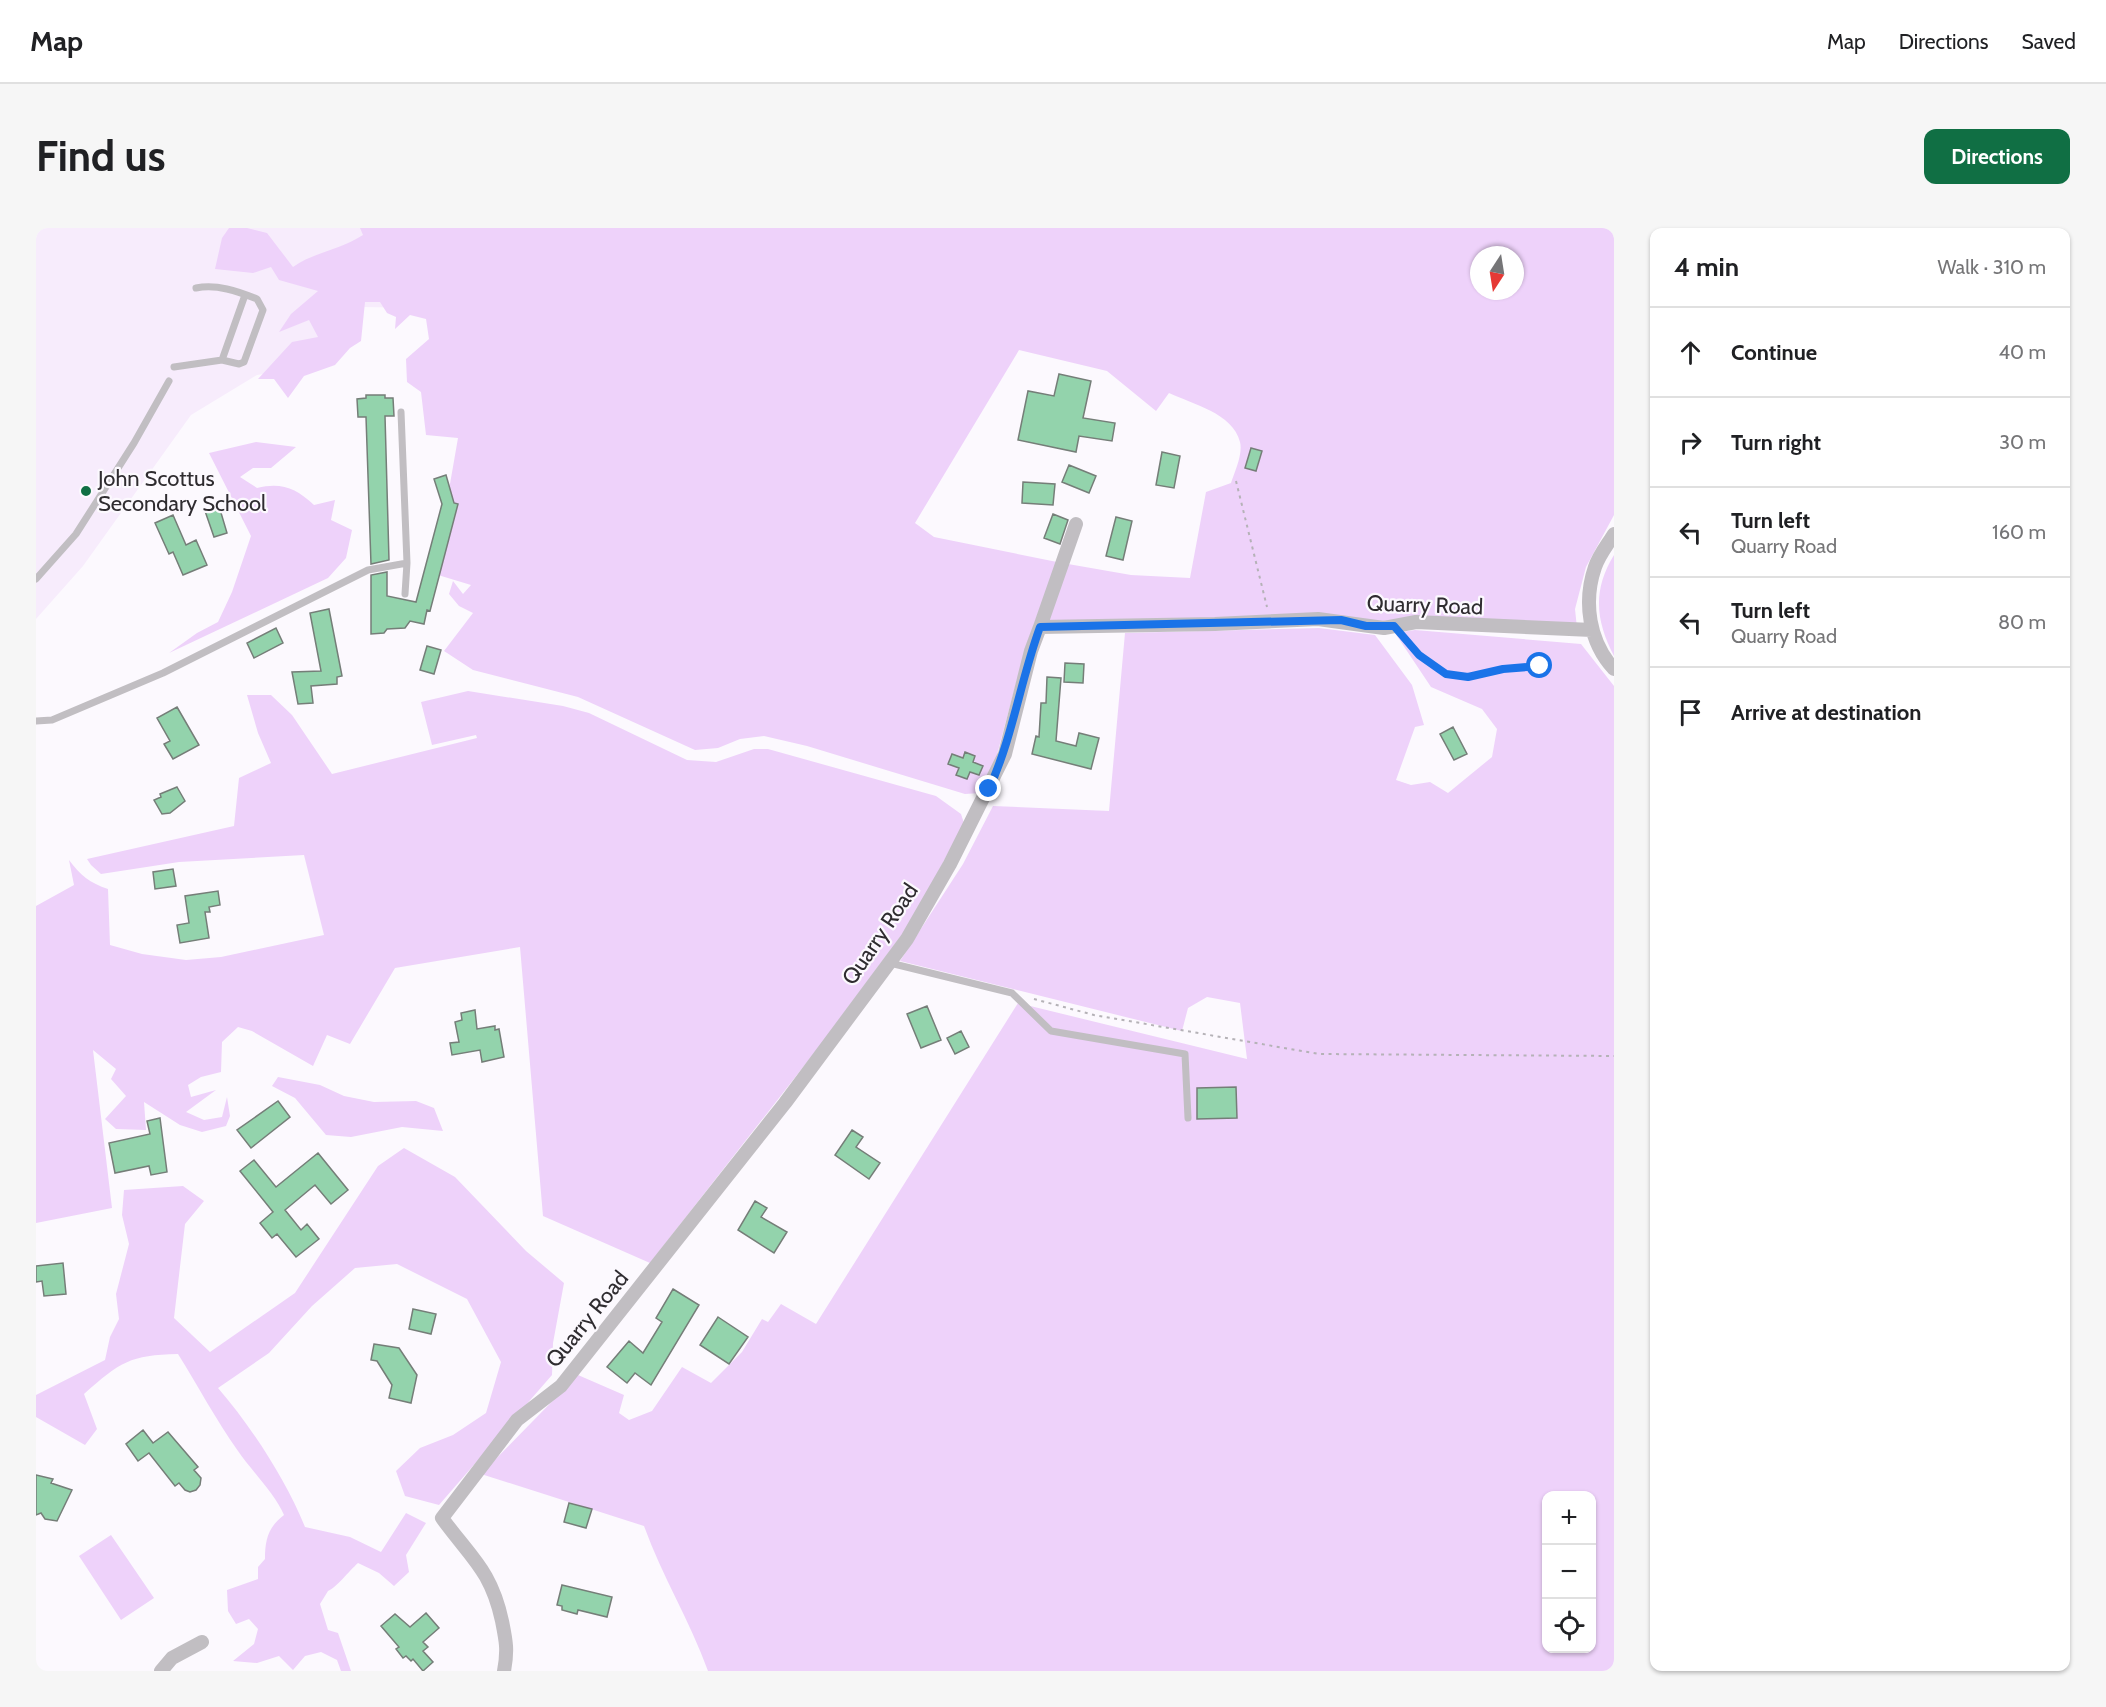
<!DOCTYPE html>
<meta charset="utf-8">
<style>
:root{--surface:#fff;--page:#f6f6f6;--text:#202124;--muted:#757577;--line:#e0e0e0;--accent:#106f44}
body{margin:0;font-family:Cabin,sans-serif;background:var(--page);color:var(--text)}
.controls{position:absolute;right:18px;bottom:18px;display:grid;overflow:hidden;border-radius:12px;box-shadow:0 2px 4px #0004}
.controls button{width:54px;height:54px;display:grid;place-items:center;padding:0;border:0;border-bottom:2px solid var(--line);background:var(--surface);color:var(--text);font:30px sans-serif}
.compass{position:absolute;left:1434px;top:18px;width:54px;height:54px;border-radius:50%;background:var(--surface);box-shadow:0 2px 4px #0004;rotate:192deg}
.stop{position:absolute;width:18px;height:18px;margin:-14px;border:4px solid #1a73e8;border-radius:50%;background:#fff}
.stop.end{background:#1a73e8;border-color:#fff;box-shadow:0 2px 6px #0008}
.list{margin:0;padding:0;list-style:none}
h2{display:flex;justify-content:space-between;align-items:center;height:78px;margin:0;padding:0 24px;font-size:26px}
h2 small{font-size:20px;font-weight:400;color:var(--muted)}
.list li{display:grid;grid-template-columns:39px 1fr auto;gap:18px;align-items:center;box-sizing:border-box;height:90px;padding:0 24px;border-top:2px solid var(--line)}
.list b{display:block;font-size:22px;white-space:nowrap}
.list p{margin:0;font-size:20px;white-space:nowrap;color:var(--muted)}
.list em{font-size:20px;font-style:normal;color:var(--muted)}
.icon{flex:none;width:33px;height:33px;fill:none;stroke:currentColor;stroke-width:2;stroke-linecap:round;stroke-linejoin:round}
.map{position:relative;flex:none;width:1578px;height:1443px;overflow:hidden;border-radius:12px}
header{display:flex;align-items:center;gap:36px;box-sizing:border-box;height:84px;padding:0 30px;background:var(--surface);border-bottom:2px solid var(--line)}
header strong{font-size:28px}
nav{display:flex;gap:33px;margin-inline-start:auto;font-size:21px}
.intro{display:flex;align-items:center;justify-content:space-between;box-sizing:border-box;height:144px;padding:0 36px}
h1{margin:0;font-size:42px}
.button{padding:15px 27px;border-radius:12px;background:var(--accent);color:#fff;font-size:21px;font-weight:700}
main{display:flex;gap:36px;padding:0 36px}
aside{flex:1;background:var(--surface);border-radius:12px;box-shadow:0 2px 4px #0004}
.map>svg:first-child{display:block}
.built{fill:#f7ecfc}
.green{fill:#eed2fa;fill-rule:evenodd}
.building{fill:#93d3ac;stroke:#757e78;stroke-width:1.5}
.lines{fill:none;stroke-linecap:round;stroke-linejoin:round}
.path{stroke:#b5b2b7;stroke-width:2;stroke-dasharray:3 4.5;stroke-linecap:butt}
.service{stroke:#c1bec2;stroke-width:7}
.minor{stroke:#c1bec2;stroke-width:14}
.route{stroke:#1a73e8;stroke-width:8}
.poi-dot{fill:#106f44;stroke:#fcf9fe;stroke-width:2}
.labels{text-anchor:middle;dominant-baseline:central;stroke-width:4.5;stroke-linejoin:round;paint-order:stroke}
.poi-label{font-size:22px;fill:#2f2c30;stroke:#fcf9fe;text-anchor:start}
.street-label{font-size:22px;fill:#2f2c30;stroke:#fcf9fe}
</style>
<header>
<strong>Map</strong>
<nav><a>Map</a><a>Directions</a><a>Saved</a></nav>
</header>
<div class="intro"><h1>Find us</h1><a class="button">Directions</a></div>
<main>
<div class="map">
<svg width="1578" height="1443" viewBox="0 0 1578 1443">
<rect width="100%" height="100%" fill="#fcf9fe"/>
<path class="built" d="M0,0h390l2,80 -67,-1 -27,56 -77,12 -66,40 -108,151 -47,53z"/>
<path class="green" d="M193,0h18l20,5 26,34c21,-15 47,-17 70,-32l-3,-7h1254v287l-28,52 -11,42 2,19 -186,-5h-345l22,-59 63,11 59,3 16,-86 25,-9c4,-12 12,-29 9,-41 -7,-29 -48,-38 -71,-49l-13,18 -49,-40 -88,-21 -104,173 19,14 123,25 -31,84 -32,120 -13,27 -16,1 -158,-48 -43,-10 -24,3 -22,9 -23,2 -117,-53 -105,-27 -29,-19 29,-38 -14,-7 -10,-12 4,-13 10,13 8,-9 -33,-10 1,-28 19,-109 -32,-3 -5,-43 -14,-10 -1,-23 23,-20 -3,-20 -16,-4 -15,14 1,-12 -9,-4 -7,-11h-15l-4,39 -11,7 -15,17 -31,11 -16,22 -14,-19h-16l34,-37 26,-5 -9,-17 -30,12 12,-18 27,-23 -39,-11 -8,-13 -18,6 -38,-4 7,-31zM1443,27h36v36h-36z
M220,214l40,5 -25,21h-18l-13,9 17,11c24,-6 39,0 57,17l21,-5 -4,20 21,10 -6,28 -18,20 -159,75 28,-20 21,-11 14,-30 19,-56 -42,-83z
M1578,327v101c-18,-35 -22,-65 0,-101z
M1283,400l56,7 37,50 12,40 -9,2 -19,53 15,5 19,-3 18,11 44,-36 5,-28 -15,-20 -51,-22 -36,-54 20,-3 166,14 33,42v985h-906c-18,-50 -46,-95 -64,-145l-163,-52 97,-99 46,20 -5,18 10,7 23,-9 30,-44 29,16 31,-31 20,-33 6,3 13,-18 35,20 202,-321 229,56 -7,-56 -33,-6 -19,11 -6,23 -282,-70 63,-97 30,-58 116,5 16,-178zM1510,1268h46v152h-46z
M432,463l95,15 26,7 98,47 29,2 38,-13h14l168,47 25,18 3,9 -52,98 -94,127 -168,215 -107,-47 -23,-269 -125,21 -45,76 -23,-9 -14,31 -61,-35 -14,-4 -16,15 -1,30 -20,5 -13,8 3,12 25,-7 -30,22 18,8 18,-3 5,-20 3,19 -4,10 -24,6 -22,-7 -36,-23 2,28 -30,-1 -11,-10 21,-23 -15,-17 5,-10 -23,-19 19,158 -76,15v-317l38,-21 -5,-25c11,15 21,23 39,29l2,56 32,9 44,6 35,-3 103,-22 -20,-80 -125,7 -78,12 -10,-9 -4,-6 147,-33 5,-48 32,-15 -13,-30 -11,-38h24l21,20 40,59 145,-36 -1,-3 -44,10 -11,-43z
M242,849l42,8 24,11 30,6 42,-1 18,7 9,23 -41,-4 -51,10 -25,-2 -31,-37 -23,-12z
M368,920l51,29 71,74 38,32 -11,60 -1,32 -113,130 -34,-9 -9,-25 24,-23 33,-13 33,-22 15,-51 -34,-63 -70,-35 -42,4 -43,38 -43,47 -51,35c33,38 68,92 87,139l45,10 31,15 25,-39 20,10 -20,32 3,17 -15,14 -15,-13 -21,-10c-9,8 -22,25 -30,28l-8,13 8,26 10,3 13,38h-10l-4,-11 -16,-8 -16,4 -12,14 -14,-14 -22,7 -24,-2 21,-17 4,-15 -9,-10 -13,5 -8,-13 -1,-21 31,-11v-12l7,-8c0,-19 3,-32 19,-44 -8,-20 -33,-45 -46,-64 -22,-31 -40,-65 -60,-97 -48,1 -58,8 -94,40l13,35 -12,16 -49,-28v-22l69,-35 5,-23 9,-18 -3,-25 13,-50 -7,-29 2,-25 59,-4 21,15 -19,23 -11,94 36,34 85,-59 83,-127z
M75,1307l43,63 -33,22 -42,-64z"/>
<path class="building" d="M1023,146l32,7 -8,37 32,5 -3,18 -33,-5 -3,16 -58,-12 10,-49 26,5z
M330,167h19v3h8l1,18h-9l4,144 -18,4 -5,-147h-8l-1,-18 9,-1z
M1215,220l11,3 -6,20 -11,-3z
M1126,224l18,4 -6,32 -18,-3z
M1033,237l27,11 -7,17 -27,-11z
M410,247l8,28 4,1 -28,107 -3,-1 -3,14 -14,-3 -5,7 -18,1 -3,4 -13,1v-59l16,-3v24l29,6 26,-98 -8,-25z
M987,254l32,2 -2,21 -31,-2z
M183,278l8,27 -13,4 -9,-26z
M1017,286l15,6 -8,24 -16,-6z
M137,287l13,30 10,-5 11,25 -24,10 -10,-23 -4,2 -14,-31z
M1080,289l16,4 -9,39 -17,-4z
M293,381l13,67 -5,1v7l-26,2 2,17 -15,1 -6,-32 29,-1 -11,-58z
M240,400l7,15 -29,15 -7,-15z
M391,418l14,4 -7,24 -14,-4z
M1029,435l19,1 -1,19 -19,-1z
M1011,449l14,1 -5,63 20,5 3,-13 20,5 -8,31 -59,-15 4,-18 3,1 2,-34h5z
M141,479l22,38 -26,14 -9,-15 6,-3 -13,-23z
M1417,499l14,27 -13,6 -14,-26z
M929,524l10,4 -2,6 10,4 -4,9 -9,-3 -3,7 -11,-4 3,-7 -11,-4 4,-10 11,4z
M141,559l8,14 -15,12 -8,1 -8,-14 7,-3 -1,-3z
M137,641l3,17 -21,3 -2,-17z
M182,663l2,14 -11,2 1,5h-5l4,26 -29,5 -3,-18 12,-2 -4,-27z
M891,778l14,34 -20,8 -14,-34z
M439,782l2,19 18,-3v4l4,-1 5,28 -22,5 -2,-12 -28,5 -2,-12 9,-1 -4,-20 7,-2 -1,-7z
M925,803l8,16 -14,7 -8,-16z
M1200,859l1,31 -40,1v-31z
M242,873l12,16 -39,31 -14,-18z
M124,890l7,54 -16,3 -2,-9 -34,7 -6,-30 41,-9 -3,-13z
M816,902l11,7 -7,10 24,16 -11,16 -34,-24z
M282,925l30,37 -17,14 -16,-19 -30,25 16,20 6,-6 12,15 -23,18 -19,-23 -5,4 -12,-15 13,-11 -33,-41 14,-11 22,27z
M719,973l12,7 -6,9 26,15 -13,21 -36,-23z
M27,1035l3,31 -22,2 -2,-15 -6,1v-16z
M637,1061l26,16 -48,80 -16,-12 -8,10 -20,-16 22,-26 14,12 19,-31 -6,-4z
M377,1081l23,5 -5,20 -22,-5z
M682,1089l30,20 -19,27 -29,-19z
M338,1116l25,4 18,27 -6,28 -22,-5 3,-13 -15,-24 -6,-1z
M107,1202l10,13 15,-11 30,35 -4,3 7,8 -1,7 -4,5 -6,2 -5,-2 -6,-7 -4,3 -26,-33 -11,8 -12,-17z
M0,1247l17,4 -2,4 21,7 -15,31 -12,-2 -4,-6 -5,2z
M533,1275l23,6 -6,19 -22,-6z
M526,1357l50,12 -5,20 -29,-7 -1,4 -15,-4v-4l-5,-1z
M390,1385l13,15 -16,14 5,5 -5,4 10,11 -10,9 -10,-12 -2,2 -5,-5 -3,2 -7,-9 3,-2 -18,-21 14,-12 15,13z"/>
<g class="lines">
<path class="path" d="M1200,253l31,126
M1369,410l14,17 27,19 22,3 35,-8 37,-3
M998,771l60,16 225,39 295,2"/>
<path class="service" d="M186,132l23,-65
M138,139l48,-7 17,4 5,-2 19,-52 -6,-11c-20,-8 -40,-15 -61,-11
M0,351l40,-45 58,-91 35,-62
M369,366l2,-31
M0,493l16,-1 111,-47 205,-103 39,-7 -6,-151
M854,735l122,30 39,38 134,23 3,64"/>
<path class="minor" d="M1578,306c-6,10 -15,21 -19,33 -12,35 -6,75 19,102
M1004,399l36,-103
M125,1443l11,-13 30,-16
M468,1443c4,-21 2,-30 -2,-50 -11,-51 -31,-63 -60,-103l75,-98 44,-34 224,-283 122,-164 43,-75 55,-110 26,-103 9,-24 175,-3 103,-5 66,9 32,-6 176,8"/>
</g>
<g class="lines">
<path class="route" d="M953,561c24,-53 31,-107 51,-162l301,-7 25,6h28l25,29 27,19 22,3 35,-8 37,-3"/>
</g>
<circle class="poi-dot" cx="50" cy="263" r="6"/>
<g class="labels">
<g class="poi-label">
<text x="62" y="250">John Scottus<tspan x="62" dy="25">Secondary School</tspan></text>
</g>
<g class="street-label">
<text transform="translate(1389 377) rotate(2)">Quarry Road</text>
<text transform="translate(844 706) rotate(-56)">Quarry Road</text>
<text transform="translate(551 1091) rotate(-51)">Quarry Road</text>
</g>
</g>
</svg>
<div class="controls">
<button>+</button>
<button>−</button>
<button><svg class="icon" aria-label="locate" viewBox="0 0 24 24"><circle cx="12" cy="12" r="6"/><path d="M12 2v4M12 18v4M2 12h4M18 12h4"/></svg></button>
</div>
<svg class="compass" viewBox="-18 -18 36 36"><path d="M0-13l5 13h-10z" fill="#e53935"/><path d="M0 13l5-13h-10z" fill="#757577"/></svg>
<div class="stop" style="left:1504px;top:438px"></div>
<div class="stop end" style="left:953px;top:561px"></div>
</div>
<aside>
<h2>4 min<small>Walk · 310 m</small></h2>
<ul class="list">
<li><svg class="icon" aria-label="ahead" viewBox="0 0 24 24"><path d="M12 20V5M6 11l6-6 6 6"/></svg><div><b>Continue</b></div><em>40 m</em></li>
<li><svg class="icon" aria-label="right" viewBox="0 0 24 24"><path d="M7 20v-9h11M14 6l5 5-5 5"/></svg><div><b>Turn right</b></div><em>30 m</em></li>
<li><svg class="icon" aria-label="left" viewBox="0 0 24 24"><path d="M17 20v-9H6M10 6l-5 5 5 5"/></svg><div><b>Turn left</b><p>Quarry Road</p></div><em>160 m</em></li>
<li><svg class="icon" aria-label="left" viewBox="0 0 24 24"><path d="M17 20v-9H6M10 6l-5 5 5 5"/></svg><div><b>Turn left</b><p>Quarry Road</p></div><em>80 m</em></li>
<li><svg class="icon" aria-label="arrive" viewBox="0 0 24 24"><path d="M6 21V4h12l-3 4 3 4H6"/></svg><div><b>Arrive at destination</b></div></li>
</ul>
</aside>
</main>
